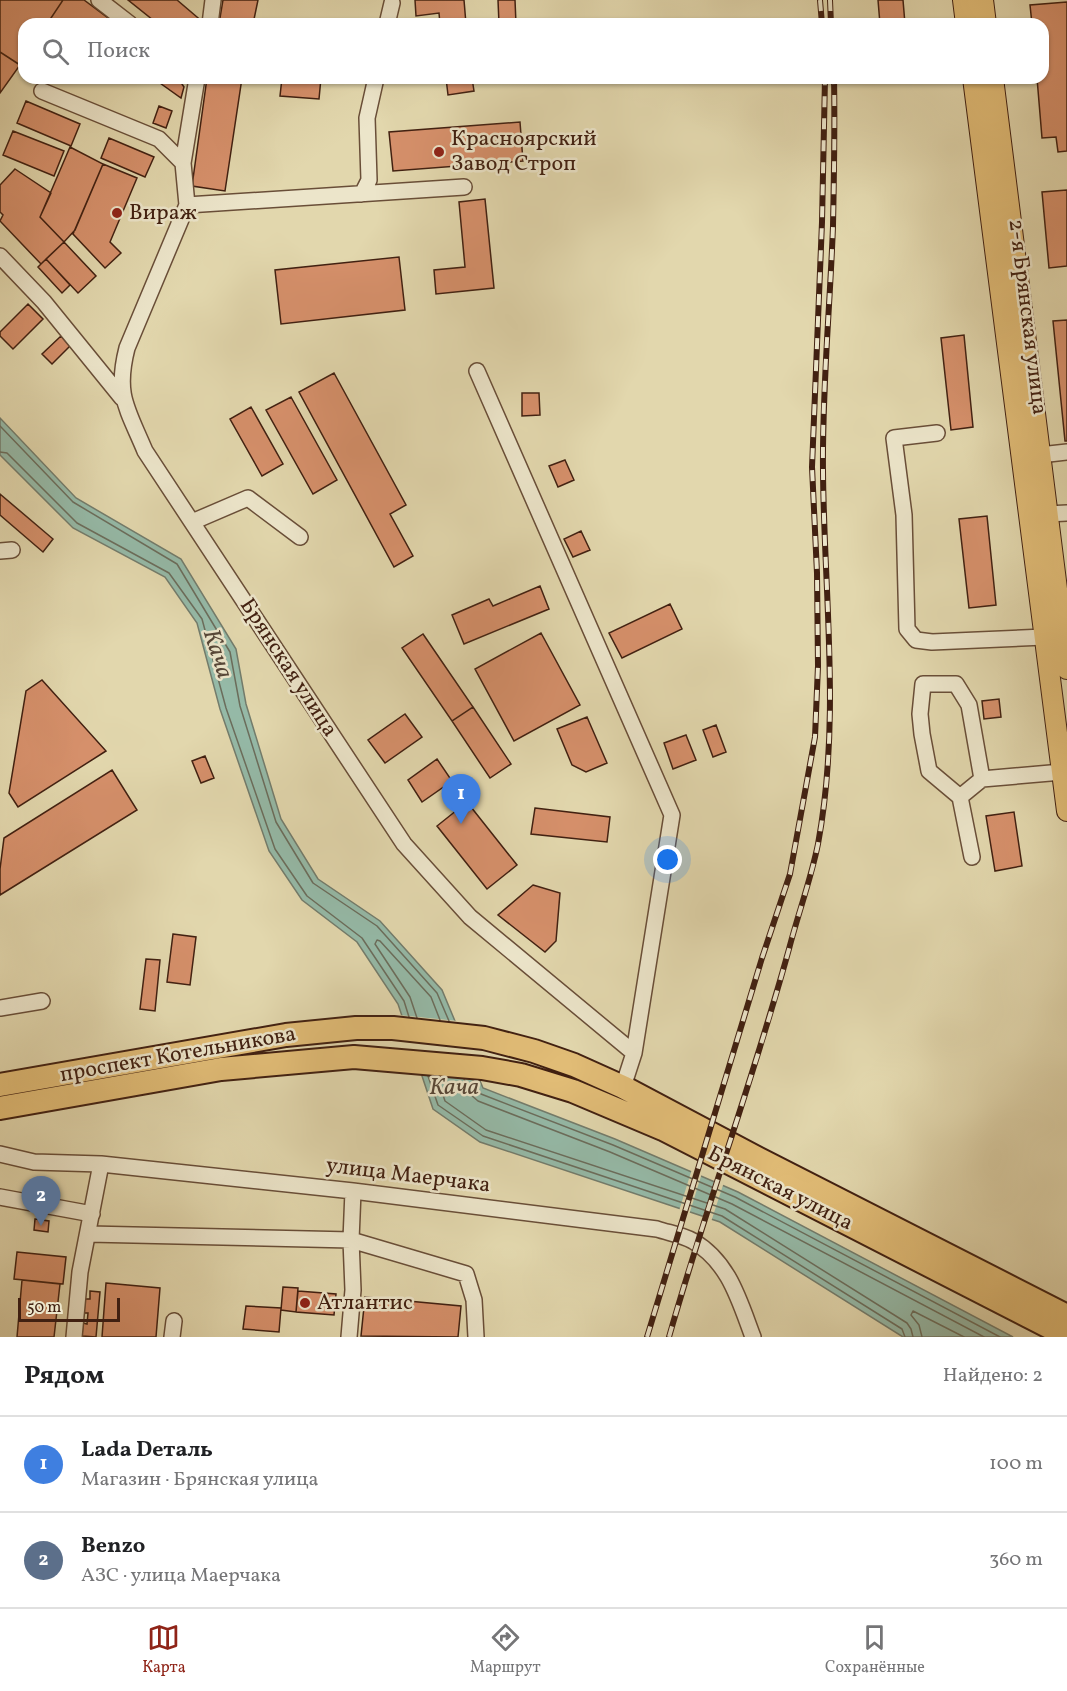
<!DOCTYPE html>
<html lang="ru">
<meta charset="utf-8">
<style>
:root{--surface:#fff;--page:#f2f2f2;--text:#202124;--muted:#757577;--line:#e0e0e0;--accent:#8f2418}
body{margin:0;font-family:Vollkorn,serif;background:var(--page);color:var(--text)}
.scale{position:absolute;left:18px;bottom:15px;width:102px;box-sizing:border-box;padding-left:6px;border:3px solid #412011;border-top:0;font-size:16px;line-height:21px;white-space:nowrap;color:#412011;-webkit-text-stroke:4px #ece5ca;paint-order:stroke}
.you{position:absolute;left:668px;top:860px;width:21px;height:21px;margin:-15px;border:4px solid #fff;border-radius:50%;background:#1a73e8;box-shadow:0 0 0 9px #1a73e833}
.badge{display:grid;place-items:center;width:39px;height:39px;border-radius:50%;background:var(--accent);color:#fff;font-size:20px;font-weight:700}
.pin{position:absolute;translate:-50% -50px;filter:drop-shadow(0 2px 3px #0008)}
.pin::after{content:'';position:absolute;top:32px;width:21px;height:18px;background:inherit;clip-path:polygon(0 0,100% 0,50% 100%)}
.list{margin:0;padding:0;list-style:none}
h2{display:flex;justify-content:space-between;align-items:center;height:78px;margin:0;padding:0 24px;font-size:26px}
h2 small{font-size:20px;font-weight:400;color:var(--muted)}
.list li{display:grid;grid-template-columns:39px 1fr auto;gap:18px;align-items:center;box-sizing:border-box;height:96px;padding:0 24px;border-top:2px solid var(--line)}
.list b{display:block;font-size:22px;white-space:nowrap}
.list p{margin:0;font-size:20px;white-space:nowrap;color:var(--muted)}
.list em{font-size:20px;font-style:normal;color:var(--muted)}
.icon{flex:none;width:33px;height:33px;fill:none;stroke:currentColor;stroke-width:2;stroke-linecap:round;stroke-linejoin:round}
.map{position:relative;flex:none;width:1067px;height:1337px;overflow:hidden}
.search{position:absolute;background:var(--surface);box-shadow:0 2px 4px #0004;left:18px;right:18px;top:18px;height:66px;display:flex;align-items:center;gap:15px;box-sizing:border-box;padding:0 21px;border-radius:18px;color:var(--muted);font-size:22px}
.sheet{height:270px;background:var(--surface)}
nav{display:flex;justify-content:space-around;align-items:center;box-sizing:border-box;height:84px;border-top:2px solid var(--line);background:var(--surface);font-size:16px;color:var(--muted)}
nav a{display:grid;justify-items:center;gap:3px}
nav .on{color:var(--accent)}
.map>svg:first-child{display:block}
.water{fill:#95baa8;stroke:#737c6c;stroke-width:1.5}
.pier{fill:#e2d7ad}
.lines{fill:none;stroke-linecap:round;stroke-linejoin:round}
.shore{stroke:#6b6d5c;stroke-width:1.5}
.building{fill:#d6906b;stroke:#412011;stroke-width:1.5}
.minor-casing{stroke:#694e38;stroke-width:18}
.major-casing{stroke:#412011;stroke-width:22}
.highway-casing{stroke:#412011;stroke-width:26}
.minor{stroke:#ece5ca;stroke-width:15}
.major{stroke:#e1bc76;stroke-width:20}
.highway{stroke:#e1bc76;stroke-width:22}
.rail-casing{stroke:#412011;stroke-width:6}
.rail{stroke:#ece5ca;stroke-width:4;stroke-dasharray:11;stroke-linecap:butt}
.poi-dot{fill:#8f2418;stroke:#ece5ca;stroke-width:2}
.labels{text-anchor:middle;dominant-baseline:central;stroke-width:5;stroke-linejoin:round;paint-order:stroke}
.poi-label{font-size:22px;fill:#412011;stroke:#ece5ca;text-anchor:start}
.street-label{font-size:22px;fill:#412011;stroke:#ece5ca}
.water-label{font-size:24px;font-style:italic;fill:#564637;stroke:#ece5ca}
</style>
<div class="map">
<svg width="1067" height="1337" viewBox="0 0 1067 1337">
<rect width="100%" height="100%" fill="#e2d7ad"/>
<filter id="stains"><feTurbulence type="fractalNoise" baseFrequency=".00333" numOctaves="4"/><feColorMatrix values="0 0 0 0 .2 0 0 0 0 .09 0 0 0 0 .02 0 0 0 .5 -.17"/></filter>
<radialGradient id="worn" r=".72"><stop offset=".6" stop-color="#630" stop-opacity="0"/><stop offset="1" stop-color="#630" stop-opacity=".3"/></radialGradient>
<path class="water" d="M0,418l76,80 105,61 55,90 10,55 35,115 37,60 62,42 62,69 41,98 132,51 123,53 275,145h-110l-183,-115 -240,-80 -47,-33 -35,-105 -41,-62 -55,-42 -33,-49 -49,-142 -23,-86 -32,-46 -92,-49 -73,-73z"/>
<path class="pier" d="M399,1015l59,6 24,59 -63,-5z
M692,1169l10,4 -13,42 -10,-4z
M715,1179l9,3 -13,40 -9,-3z"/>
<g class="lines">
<path class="shore" d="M0,426l73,76 104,62 53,88 10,54 36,116 37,61 64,43 60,67 12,28
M0,452l7,1 70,70 92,50 33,46 24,89 49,141 32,47 55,42 42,63 5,16
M417,1018l-7,-21 -35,-53 2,-4 3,1 51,56 9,23
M428,1076l10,29 45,31 239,80 180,113 3,8
M437,1077l8,24 41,29 239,79 182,114 4,6 2,8
M464,1079l7,16 7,6 132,51 122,52 252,133
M473,1080l8,14 132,51 122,52 265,140
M922,1337l-3,-12 -8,-10 2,-4 51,26"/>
</g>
<path class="building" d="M0,0h63l-16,24h-23v35l-4,6 -20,-13z
M63,0h21l32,24h-69z
M128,0h49l27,23 -46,1z
M223,0h35l-5,24h-34z
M415,0h49l2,24h-26l-1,-11 -23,3z
M498,0h17l1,24h-17z
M878,0h25l2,24h-25z
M1067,2v149l-9,1 -2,-15 -14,1 -5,-60h6v-54h-11l-2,-19z
M0,52l20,13 -20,28z
M153,78h25l6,9 -3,11z
M207,78h35l-17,113 -33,-5z
M282,78h39l-2,21 -39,-3z
M446,78h26l2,13 -26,4z
M501,78h17v4h-16z
M26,101l54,23 -9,22 -54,-23z
M159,106l13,5 -6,17 -13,-5z
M520,122l3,39 -130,10 -4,-39z
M13,131l51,20 -10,25 -51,-21z
M109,138l45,19 -9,20 -44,-19z
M70,147l33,17 -28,66 -11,12 -24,-25z
M103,164l34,14 -27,64 11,11 -16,15 -32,-34z
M15,169l36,24 -11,24 24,25 -23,22 -41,-43 3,-6 -3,-3v-27z
M1067,190v76l-18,2 -7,-76z
M485,199l9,89 -58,6 -2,-24 31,-3 -6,-65z
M64,242l32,34 -18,17 -32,-34z
M399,257l6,53 -124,14 -6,-54z
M46,259l24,26 -8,8 -24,-26z
M28,304l15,15 -30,30 -13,-13v-4z
M1067,320v121h-2l-12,-120z
M964,335l9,92 -22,3 -10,-92z
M61,336l9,10 -18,18 -10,-10z
M334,373l72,132 -16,9 23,42 -19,11 -95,-175z
M522,393h17l1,22 -18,1z
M291,397l46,83 -24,14 -47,-84z
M251,407l32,57 -21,12 -32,-57z
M565,460l9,20 -16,7 -9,-21z
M0,494l53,45 -10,13 -43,-37z
M987,516l9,89 -27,3 -10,-89z
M581,531l9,19 -17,7 -9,-18z
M540,586l9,23 -85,35 -12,-29 37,-16 4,7z
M670,604l12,25 -60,29 -13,-25z
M541,633l39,72 -66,36 -39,-72z
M423,634l50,73 -21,14 -50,-73z
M42,680l64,71 -88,56 -9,-14 17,-102z
M999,699l2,18 -17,2 -2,-18z
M473,707l38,57 -21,14 -38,-57z
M405,714l17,23 -37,26 -17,-23z
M587,717l20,46 -21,9 -14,-7 -15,-36z
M716,725l10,27 -13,5 -10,-27z
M686,735l10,25 -23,9 -9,-26z
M205,756l9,22 -13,5 -9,-22z
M437,759l15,22 -30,21 -14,-22z
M112,770l25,40 -137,85v-26l4,-31z
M467,802l50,63 -30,24 -50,-63z
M535,808l75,9 -3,25 -76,-8z
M1014,812l8,54 -27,5 -9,-55z
M533,885l27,8 -4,48 -11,11 -47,-37z
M173,934l23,3 -6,48 -23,-3z
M146,959l14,1 -5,51 -15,-2z
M35,1219l14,2 -1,11 -14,-2z
M17,1252l49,5 -3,27 -49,-5z
M22,1280l38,4 -6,53h-37z
M106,1283l54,5 -4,49h-54z
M283,1287l15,1 -2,24 -15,-2z
M90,1291l10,1 -4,45 -14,-1 1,-13 4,1 1,-11h-4l1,-14h5z
M298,1291l38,3 -2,21 -38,-3z
M365,1297l96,9 -3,31 -97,-1z
M246,1306l35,2 -2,24 -36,-3z"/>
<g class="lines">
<defs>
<path id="minor" d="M99,0l31,24
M210,24l3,-24
M387,24l5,-21
M42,91l117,48 24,24 4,42 -60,143c-12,47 0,60 18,103l259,393 66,73 164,136
M183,163l14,-85
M362,194l7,-14 -2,-62 9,-40
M187,205l277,-18
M0,256l44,46 78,96
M477,371l195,444 -38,238 -11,34
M937,433l-43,5 10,77 3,114 9,11 16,2 112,-5
M1040,455l27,-3
M1047,514l20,-1
M192,522l56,-24 52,39
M0,551l12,-1
M960,797l22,-18 80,-7
M972,857l-12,-60 -31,-26 -7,-37 -2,-20 3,-30h33l13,21 13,74
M0,1008l42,-7
M0,1154l34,8 67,2 252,27 304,38c12,4 25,6 36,12 36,21 46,59 60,96
M0,1197l92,17
M89,1234l262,6 115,34 8,26 2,37
M74,1337l6,-65 21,-108
M172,1337l2,-16
M349,1337l4,-47 -2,-50 2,-49"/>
<path id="major" d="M963,0l3,24
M983,0l3,24
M973,78l94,733
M993,78l74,591"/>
<path id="highway" d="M0,1085l286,-50 70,-7h37l91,10 50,13 40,14 49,22 132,70 312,159
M0,1108l221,-39 133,-12 128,11 39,7 52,16 90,38 404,207"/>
</defs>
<use href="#minor" class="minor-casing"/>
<use href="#major" class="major-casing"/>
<use href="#highway" class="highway-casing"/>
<use href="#minor" class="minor"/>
<use href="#major" class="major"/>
<use href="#highway" class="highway"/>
<defs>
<path id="rail" d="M820,0l2,24
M830,0l1,24
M647,1337l115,-379 28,-84 25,-137 3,-71 -1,-93 -5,-106 10,-245 3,-144
M669,1337c37,-130 84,-257 120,-388 9,-35 22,-70 29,-105 23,-124 6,-249 5,-373 -1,-82 7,-163 10,-245 1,-49 2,-99 1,-148"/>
</defs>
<use href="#rail" class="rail-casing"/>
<use href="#rail" class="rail"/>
</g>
<g class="poi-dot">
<circle cx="439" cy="152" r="6"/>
<circle cx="117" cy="213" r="6"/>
<circle cx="305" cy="1303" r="6"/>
</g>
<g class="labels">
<g class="poi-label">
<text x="451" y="139">Красноярский<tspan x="451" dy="25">Завод Строп</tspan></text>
<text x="129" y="213">Вираж</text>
<text x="317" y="1303">Атлантис</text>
</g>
<g class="street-label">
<text transform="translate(1027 317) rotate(83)">2-я Брянская улица</text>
<text transform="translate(288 668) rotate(57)">Брянская улица</text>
<text transform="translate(178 1055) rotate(-10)">проспект Котельникова</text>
<text transform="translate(408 1176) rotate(7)">улица Маерчака</text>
<text transform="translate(780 1189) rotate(27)">Брянская улица</text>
</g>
<g class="water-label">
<text transform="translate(217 654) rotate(72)">Кача</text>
<text x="454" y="1088">Кача</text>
</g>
</g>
<rect width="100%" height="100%" filter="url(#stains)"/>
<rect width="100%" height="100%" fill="url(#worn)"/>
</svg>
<div class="scale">50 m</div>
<div class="you"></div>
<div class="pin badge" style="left:461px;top:824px;background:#3f7fe0">1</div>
<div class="pin badge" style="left:41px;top:1226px;background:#5c6f8a">2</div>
<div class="search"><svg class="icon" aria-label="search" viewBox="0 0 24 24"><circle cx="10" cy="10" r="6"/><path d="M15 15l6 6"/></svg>Поиск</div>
</div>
<section class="sheet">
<h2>Рядом<small>Найдено: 2</small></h2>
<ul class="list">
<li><span class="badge" style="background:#3f7fe0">1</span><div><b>Lada Dеталь</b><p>Магазин · Брянская улица</p></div><em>100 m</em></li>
<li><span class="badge" style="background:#5c6f8a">2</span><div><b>Benzo</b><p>АЗС · улица Маерчака</p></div><em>360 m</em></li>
</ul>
</section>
<nav>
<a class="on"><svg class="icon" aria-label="map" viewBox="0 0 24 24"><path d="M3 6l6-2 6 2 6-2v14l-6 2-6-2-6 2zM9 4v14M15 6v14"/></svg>Карта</a>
<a><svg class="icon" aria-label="directions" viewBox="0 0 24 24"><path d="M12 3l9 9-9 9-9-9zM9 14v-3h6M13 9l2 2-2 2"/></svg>Маршрут</a>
<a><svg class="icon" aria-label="saved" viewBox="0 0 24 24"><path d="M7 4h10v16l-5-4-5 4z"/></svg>Сохранённые</a>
</nav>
